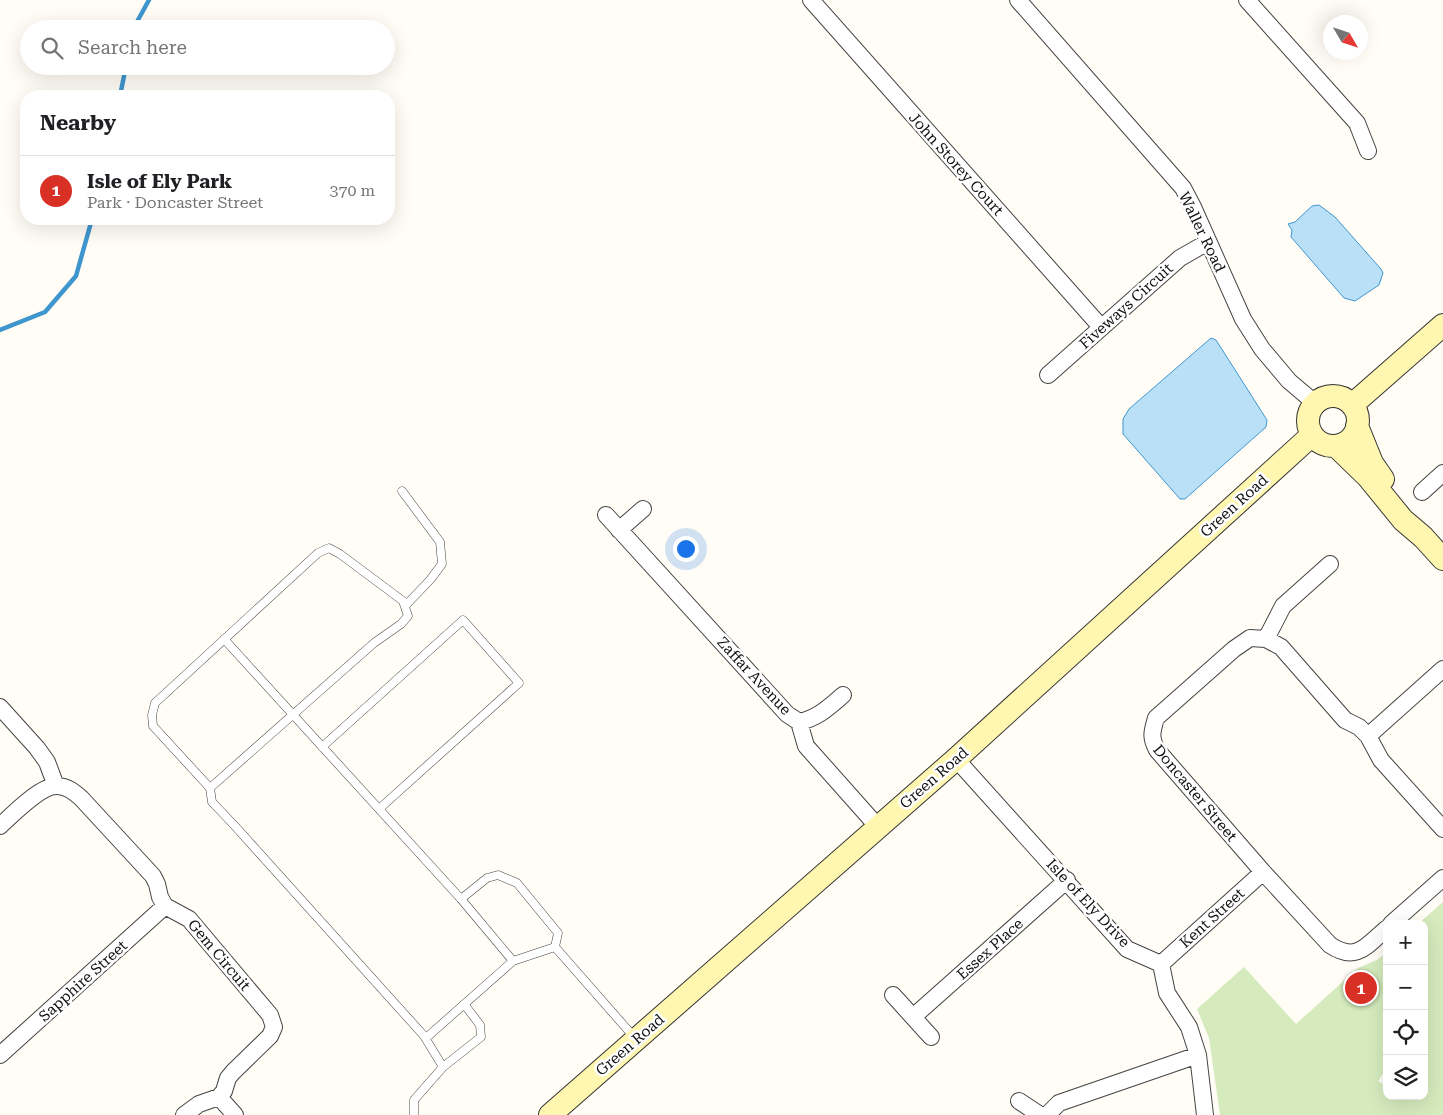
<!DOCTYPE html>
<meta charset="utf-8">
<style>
:root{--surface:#fff;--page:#f6f6f6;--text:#202124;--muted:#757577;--line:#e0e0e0;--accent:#d93025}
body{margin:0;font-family:"Roboto Serif",serif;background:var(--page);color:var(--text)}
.controls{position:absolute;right:15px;bottom:15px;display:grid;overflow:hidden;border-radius:10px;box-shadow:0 5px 20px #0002}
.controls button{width:45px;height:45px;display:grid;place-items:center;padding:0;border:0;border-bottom:1px solid var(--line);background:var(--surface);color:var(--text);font:25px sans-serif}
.compass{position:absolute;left:1323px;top:15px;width:45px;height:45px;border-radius:50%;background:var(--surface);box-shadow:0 5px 20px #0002;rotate:129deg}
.you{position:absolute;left:685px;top:548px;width:18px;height:18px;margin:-12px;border:4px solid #fff;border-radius:50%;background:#1a73e8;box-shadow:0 0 0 8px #1a73e833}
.badge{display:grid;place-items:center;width:32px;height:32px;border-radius:50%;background:var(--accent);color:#fff;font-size:16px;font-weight:700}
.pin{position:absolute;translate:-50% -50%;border:2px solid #fff;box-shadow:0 1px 5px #0006}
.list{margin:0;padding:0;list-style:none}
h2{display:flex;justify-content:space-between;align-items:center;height:65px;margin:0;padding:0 20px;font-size:21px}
h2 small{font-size:16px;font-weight:400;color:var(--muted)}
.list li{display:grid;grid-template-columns:32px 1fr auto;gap:15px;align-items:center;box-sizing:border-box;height:70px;padding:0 20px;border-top:1px solid var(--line)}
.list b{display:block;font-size:19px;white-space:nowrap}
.list p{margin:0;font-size:16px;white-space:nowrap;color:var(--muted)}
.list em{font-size:16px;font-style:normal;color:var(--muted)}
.icon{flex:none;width:28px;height:28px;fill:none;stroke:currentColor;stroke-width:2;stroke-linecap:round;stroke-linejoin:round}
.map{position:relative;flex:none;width:1443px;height:1115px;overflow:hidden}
.search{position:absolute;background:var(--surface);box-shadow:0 5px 20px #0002;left:20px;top:20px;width:375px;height:55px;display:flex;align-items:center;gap:12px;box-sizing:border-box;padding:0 18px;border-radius:28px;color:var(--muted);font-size:19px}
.panel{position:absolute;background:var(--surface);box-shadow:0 5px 20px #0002;left:20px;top:90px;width:375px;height:135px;border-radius:20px}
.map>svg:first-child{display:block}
.green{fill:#d5ebbd}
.water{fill:#b9e0f7;stroke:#3f96cf}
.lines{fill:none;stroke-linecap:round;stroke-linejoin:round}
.stream{stroke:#3f96cf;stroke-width:4.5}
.lane-casing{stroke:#444;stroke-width:9}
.street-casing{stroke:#444;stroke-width:18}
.secondary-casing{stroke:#333;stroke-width:24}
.lane{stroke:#fff;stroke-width:8}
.street{stroke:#fff;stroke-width:16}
.secondary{stroke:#fff6b0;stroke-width:22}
.labels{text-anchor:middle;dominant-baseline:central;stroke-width:5;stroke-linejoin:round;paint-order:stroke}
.street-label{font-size:15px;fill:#111;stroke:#fff}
</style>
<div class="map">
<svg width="1443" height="1115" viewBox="0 0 1443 1115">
<rect width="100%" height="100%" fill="#fffdf5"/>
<path class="green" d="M1443,902v213h-223l-11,-77 -12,-29 47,-42 52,57 62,-56 19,-8 10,-8v116l-9,13 9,6v9h37v-172h-6z"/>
<path class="water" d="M1319,205l16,12 46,52 2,4 -4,12 -24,16 -11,-3 -53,-61 1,-7 -4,-6 7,-2 17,-16z
M1211,338l5,2 51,80 -1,7 -81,72h-5l-57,-65v-15l6,-10z"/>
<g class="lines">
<path class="stream" d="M133,29l16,-29
M120,96l6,-30
M0,330l45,-18 31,-36 16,-57"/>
<defs>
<path id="lane" d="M402,491l38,51 2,22 -12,16 -25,26
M224,639l237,260 52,62
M322,747l141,-127 56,63 -140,126
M210,788l164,-145 27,-19 7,-8 -5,-15 -63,-47 -11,-6 -11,5 -163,150 -3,12 1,11 57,62 2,14 22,23 192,213 87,-77 42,-14 3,-14 -41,-50 -19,-8 -11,3 -26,21
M555,947l79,90
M424,1036l19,31
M414,1115v-15l29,-33 38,-30 -1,-12 -16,-21"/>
<path id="street" d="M811,0l290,327
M1018,0l165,188 10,19 50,112 19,30 27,32 26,22
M1247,0l110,123 11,28
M1048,375l132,-117 28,-16
M1422,492l21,-19
M606,515l181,199 12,8 7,24 72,81
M619,530l24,-21
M1330,564l-47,42 -17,33 -16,-1 -16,11 -78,69c-4,14 -6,19 1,32l106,122 67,73c27,18 37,0 57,-17
M1266,639l15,8 64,73 14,7 9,9 13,24 62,69
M0,707l37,41 10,14 9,24
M799,722c19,-4 30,-15 44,-27
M1368,736l75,-67
M956,759l171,190 34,15 6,29 22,34 9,28 7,60
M0,826c12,-11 41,-41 57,-40 10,0 17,6 24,12l72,78 4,8 3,13 5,9 24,13 81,96 4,12 -4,9 -37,36 -5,6 -4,13 -5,6 -20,7 -15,11
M1391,924l52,-46
M1161,964l102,-92
M893,995l38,42
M913,1017l154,-137
M0,1055l165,-149
M219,1097l16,18
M1019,1101l21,14
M1047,1115l12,-12 139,-48"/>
<path id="secondary" d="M1308 421a25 25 0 1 1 50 0a25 25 0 1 1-50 0Z
M1352,405l91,-80
M1357,426l15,37 11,16
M1336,446l32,31 35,43 20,17 20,22
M550,1115l406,-356 356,-324"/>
</defs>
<use href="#lane" class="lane-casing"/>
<use href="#street" class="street-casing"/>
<use href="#secondary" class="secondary-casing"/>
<use href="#lane" class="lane"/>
<use href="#street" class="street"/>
<use href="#secondary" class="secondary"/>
</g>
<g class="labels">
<g class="street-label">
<text transform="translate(956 164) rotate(48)">John Storey Court</text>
<text transform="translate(1202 232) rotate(64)">Waller Road</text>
<text transform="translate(1126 306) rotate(-42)">Fiveways Circuit</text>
<text transform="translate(1234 506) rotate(-42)">Green Road</text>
<text transform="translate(754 676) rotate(47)">Zaffar Avenue</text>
<text transform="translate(934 778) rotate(-41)">Green Road</text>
<text transform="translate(1195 793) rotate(50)">Doncaster Street</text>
<text transform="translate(1088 903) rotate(47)">Isle of Ely Drive</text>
<text transform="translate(1212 918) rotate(-42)">Kent Street</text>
<text transform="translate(990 949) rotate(-42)">Essex Place</text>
<text transform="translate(219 955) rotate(50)">Gem Circuit</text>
<text transform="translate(83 981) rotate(-42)">Sapphire Street</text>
<text transform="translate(630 1045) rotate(-41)">Green Road</text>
</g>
</g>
</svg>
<div class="controls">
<button>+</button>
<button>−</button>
<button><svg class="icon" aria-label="locate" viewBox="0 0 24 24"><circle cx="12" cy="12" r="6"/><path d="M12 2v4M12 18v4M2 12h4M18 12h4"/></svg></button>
<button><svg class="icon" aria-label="layers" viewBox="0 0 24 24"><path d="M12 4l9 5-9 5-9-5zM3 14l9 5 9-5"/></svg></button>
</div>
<svg class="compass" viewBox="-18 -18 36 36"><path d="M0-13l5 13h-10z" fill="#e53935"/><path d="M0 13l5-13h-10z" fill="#757577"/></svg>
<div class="you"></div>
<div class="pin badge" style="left:1361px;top:988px">1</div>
<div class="search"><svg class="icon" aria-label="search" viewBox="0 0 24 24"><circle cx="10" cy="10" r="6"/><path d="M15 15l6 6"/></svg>Search here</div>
<section class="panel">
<h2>Nearby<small></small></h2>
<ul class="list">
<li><span class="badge">1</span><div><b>Isle of Ely Park</b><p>Park · Doncaster Street</p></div><em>370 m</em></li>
</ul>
</section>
</div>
